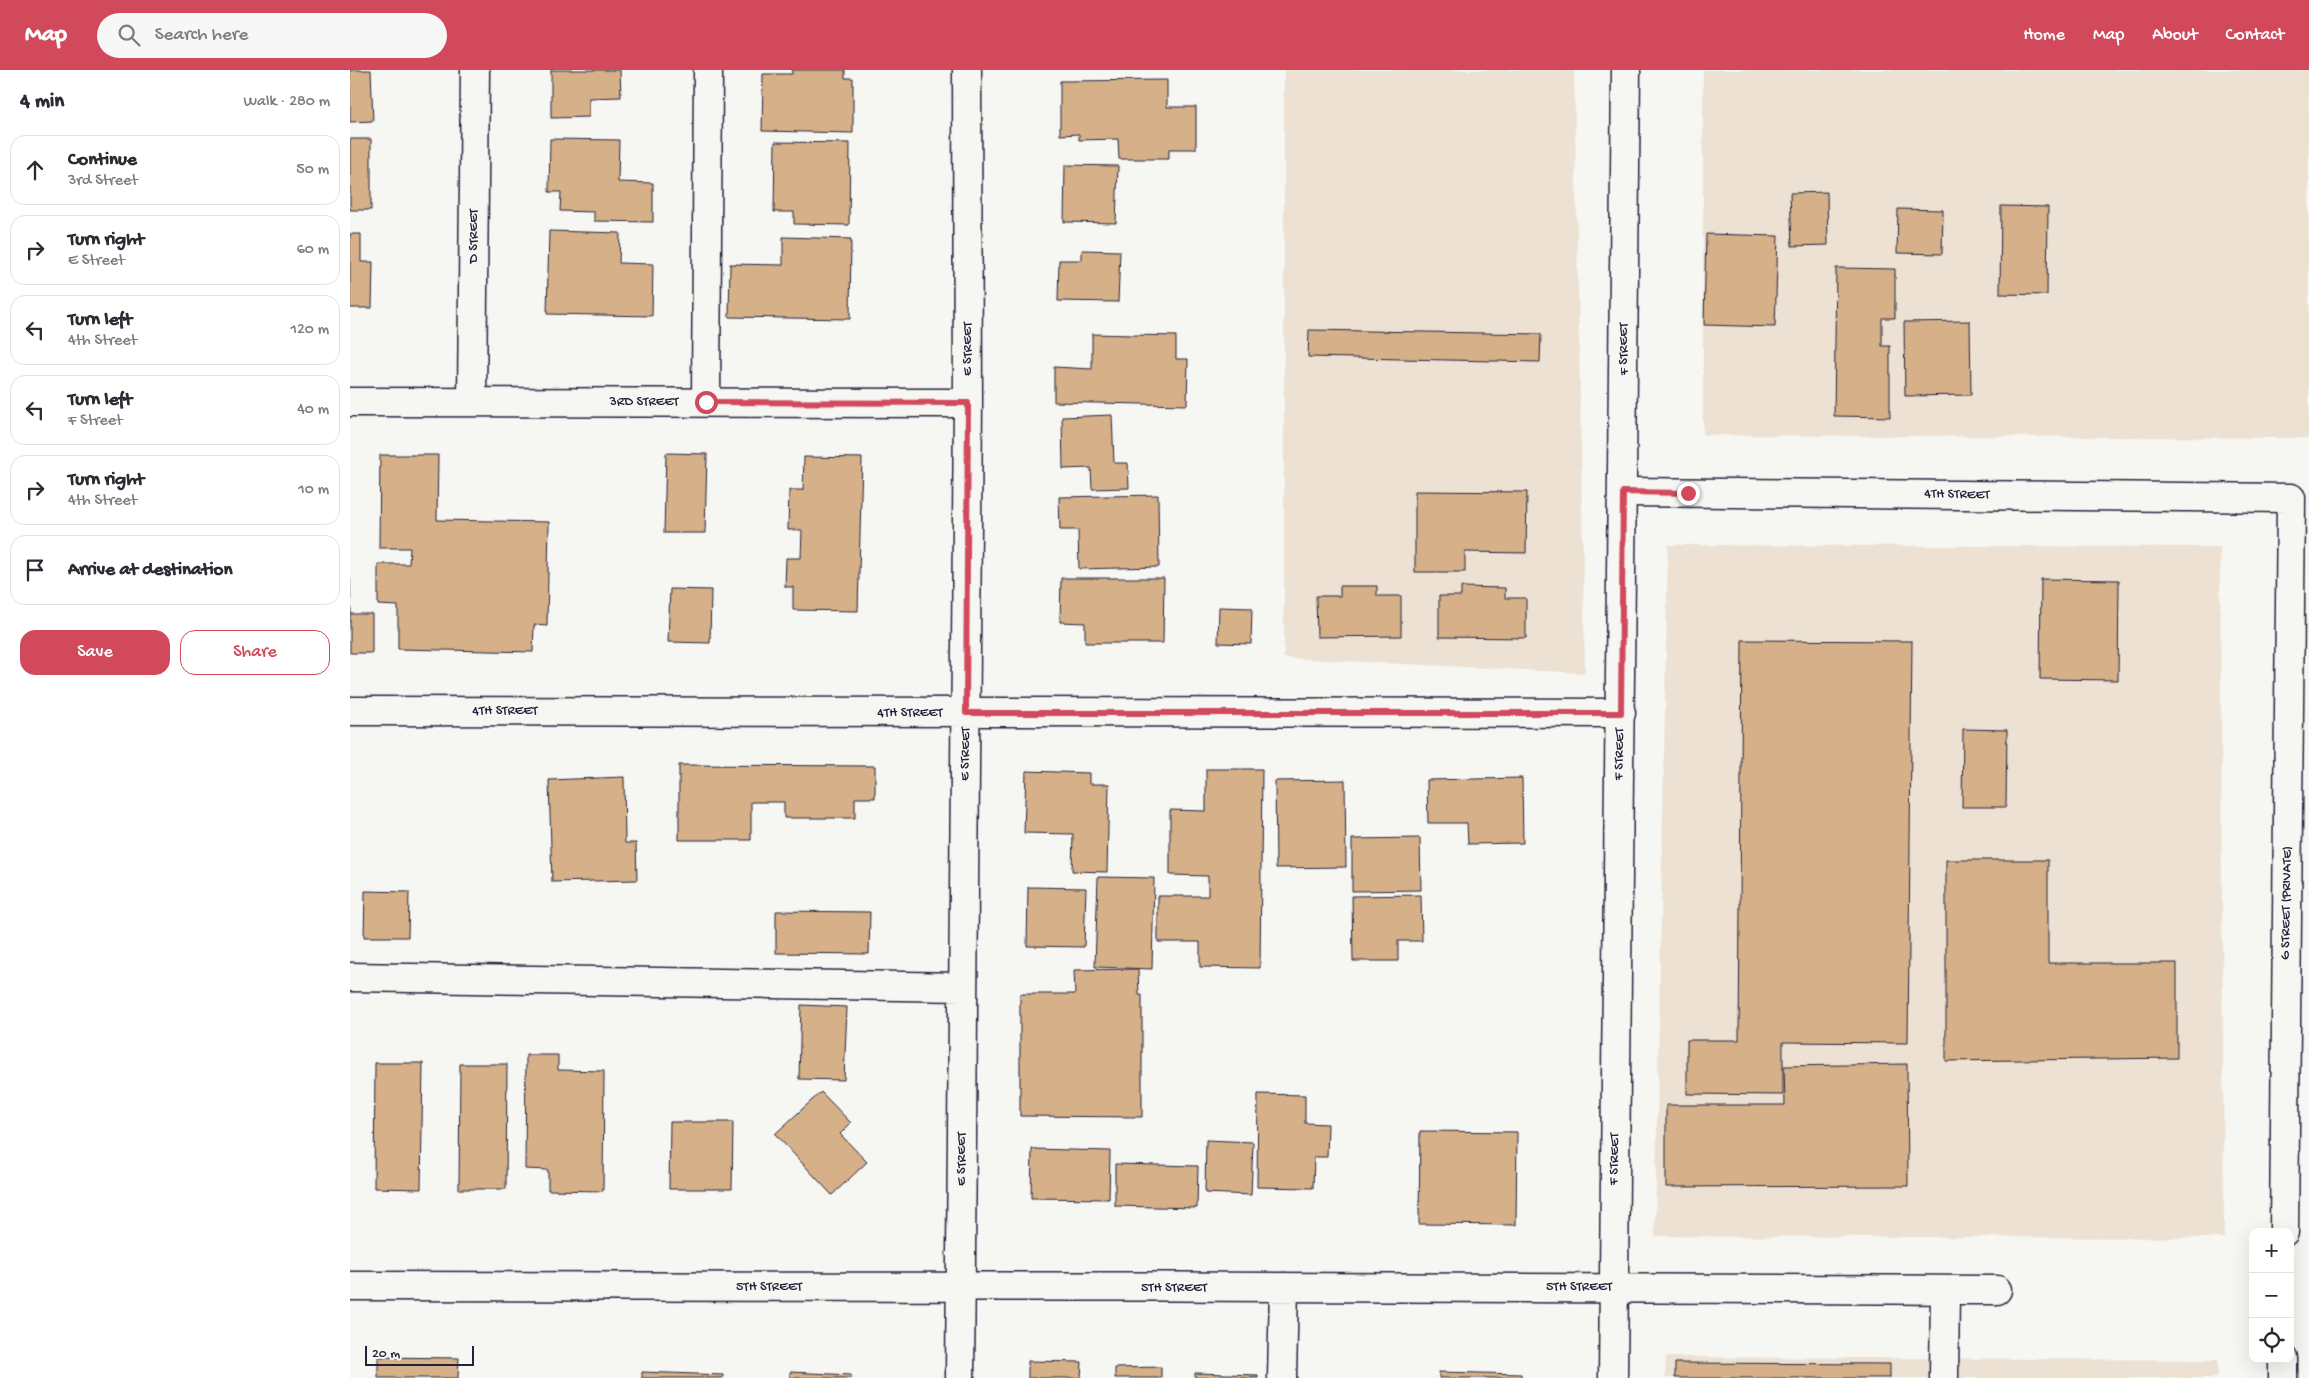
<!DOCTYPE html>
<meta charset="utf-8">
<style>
:root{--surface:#fff;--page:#f7f7f7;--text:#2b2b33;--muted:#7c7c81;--line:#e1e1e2;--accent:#d1495b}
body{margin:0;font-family:"Gochi Hand",sans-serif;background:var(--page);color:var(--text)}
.controls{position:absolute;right:15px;bottom:15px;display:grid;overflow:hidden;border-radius:10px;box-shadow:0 5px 20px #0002}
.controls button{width:45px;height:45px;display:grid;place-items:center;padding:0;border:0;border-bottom:1px solid var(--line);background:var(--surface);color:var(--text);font:25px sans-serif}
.scale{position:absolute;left:15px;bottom:12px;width:109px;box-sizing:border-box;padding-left:5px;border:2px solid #22223b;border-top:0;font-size:14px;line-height:18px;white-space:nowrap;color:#22223b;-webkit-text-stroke:4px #f6f6f2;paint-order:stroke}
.stop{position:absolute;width:15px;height:15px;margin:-11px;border:4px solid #d1495b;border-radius:50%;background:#fff}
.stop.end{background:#d1495b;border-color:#fff;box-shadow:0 1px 5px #0008}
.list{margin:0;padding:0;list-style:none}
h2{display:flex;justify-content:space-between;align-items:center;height:65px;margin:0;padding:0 20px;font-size:21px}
h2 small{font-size:16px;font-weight:400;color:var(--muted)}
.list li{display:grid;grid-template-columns:32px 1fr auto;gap:15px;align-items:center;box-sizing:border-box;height:70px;margin:0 10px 10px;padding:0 10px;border:1px solid var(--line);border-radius:15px}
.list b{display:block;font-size:19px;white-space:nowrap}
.list p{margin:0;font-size:16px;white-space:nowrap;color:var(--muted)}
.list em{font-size:16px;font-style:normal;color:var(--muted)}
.actions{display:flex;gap:10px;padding:15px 20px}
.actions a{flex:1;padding:11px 0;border:1px solid var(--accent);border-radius:15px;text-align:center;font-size:18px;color:var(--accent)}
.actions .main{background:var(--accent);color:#fff}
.icon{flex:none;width:28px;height:28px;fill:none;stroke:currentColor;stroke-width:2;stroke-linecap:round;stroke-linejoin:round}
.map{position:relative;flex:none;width:1959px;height:1308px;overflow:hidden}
header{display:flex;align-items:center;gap:30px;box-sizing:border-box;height:70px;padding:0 25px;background:var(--accent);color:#fff}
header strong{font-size:24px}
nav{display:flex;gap:28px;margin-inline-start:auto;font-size:18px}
.search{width:350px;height:45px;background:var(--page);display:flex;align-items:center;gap:12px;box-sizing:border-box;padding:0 18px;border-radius:28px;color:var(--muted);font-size:19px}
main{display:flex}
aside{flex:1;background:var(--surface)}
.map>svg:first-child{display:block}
.built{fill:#ece1d2}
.building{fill:#d6b088;stroke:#22223b}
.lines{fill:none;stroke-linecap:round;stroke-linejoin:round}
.minor-casing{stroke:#22223b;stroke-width:31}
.major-casing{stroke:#22223b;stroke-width:31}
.minor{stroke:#f6f6f2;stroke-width:28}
.major{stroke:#f6f6f2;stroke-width:28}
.route{stroke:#d1495b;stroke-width:6}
.labels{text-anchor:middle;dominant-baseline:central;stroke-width:4;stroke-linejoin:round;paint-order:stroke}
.street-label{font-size:14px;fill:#22223b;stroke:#f6f6f2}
</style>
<header>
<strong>Map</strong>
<div class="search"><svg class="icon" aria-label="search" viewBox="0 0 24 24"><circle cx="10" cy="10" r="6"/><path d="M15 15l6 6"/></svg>Search here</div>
<nav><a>Home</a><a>Map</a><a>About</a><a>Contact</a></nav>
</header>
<main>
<aside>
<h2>4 min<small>Walk · 280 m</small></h2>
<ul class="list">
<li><svg class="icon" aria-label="ahead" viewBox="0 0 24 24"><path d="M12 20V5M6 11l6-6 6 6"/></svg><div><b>Continue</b><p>3rd Street</p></div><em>50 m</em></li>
<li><svg class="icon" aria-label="right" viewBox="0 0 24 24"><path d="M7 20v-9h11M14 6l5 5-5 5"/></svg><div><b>Turn right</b><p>E Street</p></div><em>60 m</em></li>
<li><svg class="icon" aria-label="left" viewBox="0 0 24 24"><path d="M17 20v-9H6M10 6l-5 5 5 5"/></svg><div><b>Turn left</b><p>4th Street</p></div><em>120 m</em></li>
<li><svg class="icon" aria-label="left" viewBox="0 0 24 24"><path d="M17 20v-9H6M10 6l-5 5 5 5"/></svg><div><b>Turn left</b><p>F Street</p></div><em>40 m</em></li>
<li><svg class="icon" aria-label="right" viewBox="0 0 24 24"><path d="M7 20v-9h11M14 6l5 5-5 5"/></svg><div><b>Turn right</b><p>4th Street</p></div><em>10 m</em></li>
<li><svg class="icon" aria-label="arrive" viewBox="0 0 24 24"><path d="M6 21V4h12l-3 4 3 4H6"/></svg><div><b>Arrive at destination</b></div></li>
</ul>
<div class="actions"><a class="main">Save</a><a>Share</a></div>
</aside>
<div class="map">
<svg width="1959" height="1308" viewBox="0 0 1959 1308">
<rect width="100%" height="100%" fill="#f6f6f2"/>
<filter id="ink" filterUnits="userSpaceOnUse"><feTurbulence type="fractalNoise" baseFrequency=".02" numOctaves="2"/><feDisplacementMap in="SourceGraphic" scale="10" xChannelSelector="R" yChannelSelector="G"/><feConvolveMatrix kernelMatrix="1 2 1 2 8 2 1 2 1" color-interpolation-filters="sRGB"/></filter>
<g filter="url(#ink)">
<path class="built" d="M934,0h290l11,603 -301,-15z
M1353,0h606v368l-606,-3z
M1318,475l552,2 4,691 -569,-2z
M1316,1287l552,3v18h-553z"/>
<path class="building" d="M0,0h21l2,51 -23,1z
M201,0h69l1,27 -32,1v19l-38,1z
M442,0h53v8h8v55l-91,-2 1,-57h29z
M817,10v27h29v42h-27v10h-50l-1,-20 -39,1v-6l-19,1v-54z
M0,69h21v71h-21z
M200,69l69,1 -1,42 35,1v39l-59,-1v-9l-34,-1 1,-19h-12z
M425,72l75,1 -1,82 -55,-1v-12h-20z
M715,95l53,1 -2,57 -52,-1z
M1477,122l1,53 -36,1 -2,-53z
M1651,136l47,1 -1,88 -47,-1z
M1548,139l45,1 -1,44 -45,-1z
M199,161l71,2 -1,30 34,1 -1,52 -105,-2z
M0,164h11v28h12l-1,46h-22z
M1356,164l72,2 -3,91 -71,-2z
M433,167l68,2 -1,80 -121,-2 1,-53 53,1z
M732,180l38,1 -2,51 -60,-1 1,-41h23z
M1486,198l59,1v49h-13v28h8v71l-56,-1z
M1620,251l1,74 -66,1 -1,-74z
M959,260l232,4 -1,28 -232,-5z
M742,264l84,2v23h12l-1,46 -133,-3v-35l38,2z
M762,345l2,48h14l1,25 -37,1 -1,-21 -28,1 -1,-52z
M316,383l41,1 -2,79h-41z
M30,385h58l-1,65 112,2 -2,104 -13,-1 -1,27 -135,-3v-43l-20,-1v-41h31l1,-16h-31z
M454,387l58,1 -4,153 -65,-1v-23h-8l1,-29h15l1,-28h-14l1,-40h14z
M1065,421l112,1 -1,61 -61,-1v20h-50z
M808,425l1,72 -80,2 -1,-39h-18l-1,-33z
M0,508l1,36h21v39h-22z
M711,508h103l-1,65h-78v-20l-25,-1z
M1691,509l78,1 -1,100 -78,-1z
M990,516h37v10h24v40l-84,1 -1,-41h24z
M1111,517l44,1v10h21v40l-87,-1v-41h22z
M320,519l41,1 -1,53 -42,-1z
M869,537l33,1 -1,36 -33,-1z
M1392,570l170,1 -4,402 -125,-1v53l-96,-1v-54h52z
M1613,659l44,1 -1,77h-44z
M329,695l196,1v32h-20v20h-71v-16h-33v38h-72z
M856,699h56l-2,199 -60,-1v-25h-42v-46h50v-20l-38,-1v-65l36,1z
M676,701l63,2v11h20l-2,88 -35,-1 1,-37 -49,-1z
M274,707l1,66h11l1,37 -85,2 -3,-102z
M1172,708l1,65 -55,1 -1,-21h-39l-1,-43z
M995,710l1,87 -70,1 -1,-87z
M1070,768l1,52 -69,1v-52z
M1596,790h102v103h129v95l-231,3z
M748,807l56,1 -2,91 -57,-2z
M678,817l58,1 -2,59 -57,-1z
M15,821l44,1 -1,45h-44z
M1071,825l1,46h-24v20h-45l-1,-65z
M426,841l94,1 -1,42 -93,-1z
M788,899l1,26h3v122l-122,-1v-122h55l-1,-24z
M451,935l46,2 -3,73 -45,-1z
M176,985h32v15l46,1 -1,120 -55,-1v-20l-23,-1z
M25,993h48l-2,126 -47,-1z
M110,994h47l-1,125h-47z
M1557,994l1,122 -242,1v-82h119l-1,-39z
M471,1022l30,31 -11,11 27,28 -35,33 -57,-61z
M908,1024l47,1v28l23,1 -1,33h-13l-1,31 -56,-1z
M320,1052h63l-1,67h-63z
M1070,1061l97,1 -1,93 -97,-1z
M856,1070l47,2 -2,53 -46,-2z
M682,1079l78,2 -1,48 -78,-1z
M765,1094l83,2 -1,42 -82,-2z
M28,1287l81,1 -1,20h-80z
M678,1291l54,1 -1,16h-53z
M1325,1293l215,1v14h-215z
M811,1297v11h-46v-10z
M292,1302l81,3v3h-81z
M440,1302l61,3v3h-61z
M1089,1302l82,2v4h-82z
M845,1303l63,2v3h-63z"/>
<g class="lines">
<defs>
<path id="minor" d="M0,332l618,1
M122,332l3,-332
M356,332l2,-332
M1273,422l668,6 -7,734
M0,641l1271,2
M0,907l613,10
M0,1216c549,2 1098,-2 1647,4
M610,1308l8,-975 -1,-333
M932,1308l2,-91
M1594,1308l1,-88
M1933,1308v-19"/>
<path id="major" d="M1263,1308l13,-1308"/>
</defs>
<use href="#minor" class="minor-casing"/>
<use href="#major" class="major-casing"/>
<use href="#minor" class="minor"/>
<use href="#major" class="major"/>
</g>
</g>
<g class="lines" filter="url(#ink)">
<path class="route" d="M356,332l262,1 -2,310h655l2,-221 65,1"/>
</g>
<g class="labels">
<g class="street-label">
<text transform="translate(124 166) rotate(-90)">D STREET</text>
<text transform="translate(618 279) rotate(-90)">E STREET</text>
<text transform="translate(1274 279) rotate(-90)">F STREET</text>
<text x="294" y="332">3RD STREET</text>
<text transform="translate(1607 425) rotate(1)">4TH STREET</text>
<text x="155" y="641">4TH STREET</text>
<text x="560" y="643">4TH STREET</text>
<text transform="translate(616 684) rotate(-89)">E STREET</text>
<text transform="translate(1270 684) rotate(-89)">F STREET</text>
<text transform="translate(1937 833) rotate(-89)">G STREET (PRIVATE)</text>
<text transform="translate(612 1089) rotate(-90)">E STREET</text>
<text transform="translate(1265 1089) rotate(-89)">F STREET</text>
<text x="419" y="1217">5TH STREET</text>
<text x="1229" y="1217">5TH STREET</text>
<text x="824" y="1218">5TH STREET</text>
</g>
</g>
</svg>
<div class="controls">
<button>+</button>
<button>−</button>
<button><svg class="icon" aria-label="locate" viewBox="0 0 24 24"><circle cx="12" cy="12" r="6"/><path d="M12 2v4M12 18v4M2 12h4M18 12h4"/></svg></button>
</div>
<div class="scale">20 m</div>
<div class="stop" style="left:356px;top:332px"></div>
<div class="stop end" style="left:1338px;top:423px"></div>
</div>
</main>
